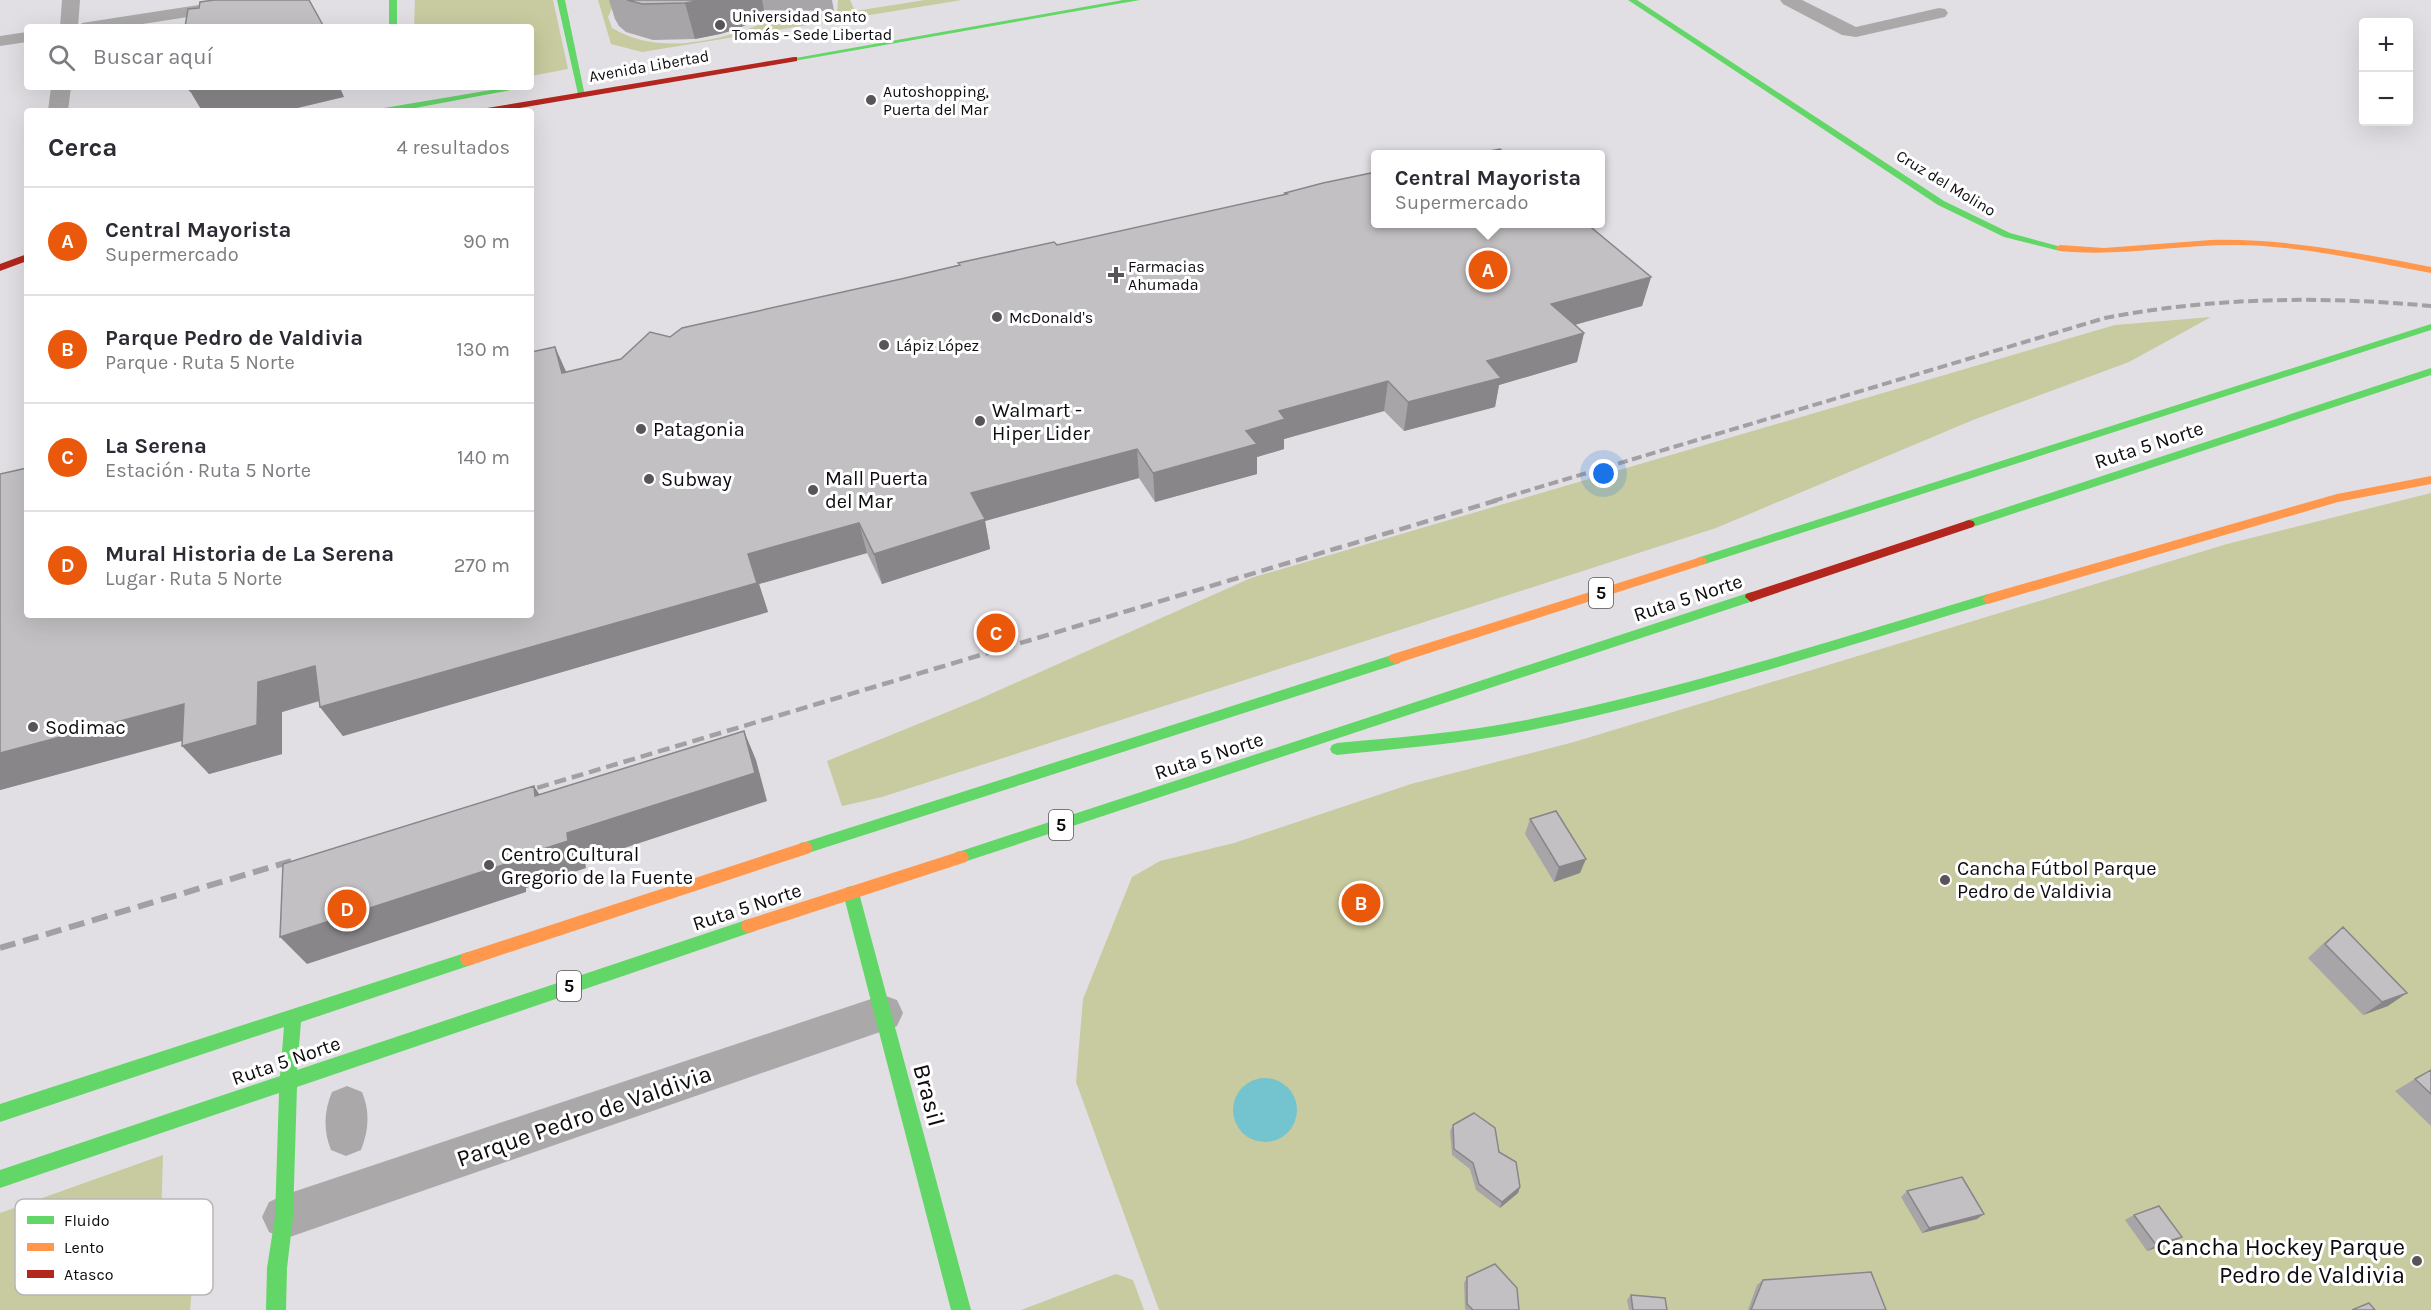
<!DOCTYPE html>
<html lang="es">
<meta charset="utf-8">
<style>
:root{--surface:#fff;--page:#f2f2f3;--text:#2b2b33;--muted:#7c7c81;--line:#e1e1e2;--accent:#ea580c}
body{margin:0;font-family:Karla,sans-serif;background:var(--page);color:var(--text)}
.controls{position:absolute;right:18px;top:18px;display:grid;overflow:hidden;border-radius:6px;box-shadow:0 6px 24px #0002}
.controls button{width:54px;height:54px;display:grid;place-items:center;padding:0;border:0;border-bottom:2px solid var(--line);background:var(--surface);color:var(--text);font:30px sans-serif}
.you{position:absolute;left:1604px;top:474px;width:21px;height:21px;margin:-15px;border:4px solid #fff;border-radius:50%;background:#1a73e8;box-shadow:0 0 0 9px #1a73e833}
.badge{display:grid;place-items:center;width:39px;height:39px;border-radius:50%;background:var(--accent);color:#fff;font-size:20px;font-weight:700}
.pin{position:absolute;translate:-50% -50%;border:3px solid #fff;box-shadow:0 2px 6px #0006}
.popup{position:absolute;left:1371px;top:150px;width:234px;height:78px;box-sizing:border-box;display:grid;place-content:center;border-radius:6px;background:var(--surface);filter:drop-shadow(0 2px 4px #0005);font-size:20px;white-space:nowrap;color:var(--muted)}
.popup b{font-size:22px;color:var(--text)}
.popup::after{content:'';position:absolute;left:50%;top:100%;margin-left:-12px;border:12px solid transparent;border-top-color:var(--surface)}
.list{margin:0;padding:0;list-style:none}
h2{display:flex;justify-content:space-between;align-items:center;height:78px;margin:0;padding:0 24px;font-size:26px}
h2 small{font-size:20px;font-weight:400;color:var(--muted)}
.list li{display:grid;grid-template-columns:39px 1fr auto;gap:18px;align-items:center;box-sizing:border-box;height:108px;padding:0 24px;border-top:2px solid var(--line)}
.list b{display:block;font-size:22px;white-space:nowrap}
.list p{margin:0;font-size:20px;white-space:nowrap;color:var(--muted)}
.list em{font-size:20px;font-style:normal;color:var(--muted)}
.icon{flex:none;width:33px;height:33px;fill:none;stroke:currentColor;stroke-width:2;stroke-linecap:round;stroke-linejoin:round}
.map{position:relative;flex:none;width:2431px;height:1310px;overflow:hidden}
.search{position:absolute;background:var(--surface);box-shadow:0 6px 24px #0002;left:24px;top:24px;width:510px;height:66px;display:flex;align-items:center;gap:15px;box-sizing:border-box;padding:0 21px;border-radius:6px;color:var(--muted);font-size:22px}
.panel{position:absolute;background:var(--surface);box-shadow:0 6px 24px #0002;left:24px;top:108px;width:510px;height:510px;border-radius:6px}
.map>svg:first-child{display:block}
.green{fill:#c8ca9f}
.water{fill:#74c4d0}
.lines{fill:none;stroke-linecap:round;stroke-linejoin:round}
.street{fill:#aaa8a9;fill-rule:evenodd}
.fast{fill:#63d668;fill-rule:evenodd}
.slow{fill:#ff974d;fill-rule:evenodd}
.jam{fill:#b3261e;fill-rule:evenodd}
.rail-far2{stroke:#a2a0a3;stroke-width:4;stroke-dasharray:10 4.5;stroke-linecap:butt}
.rail-far1{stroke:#a2a0a3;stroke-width:4.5;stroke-dasharray:12 6;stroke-linecap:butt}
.rail{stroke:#a2a0a3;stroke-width:6;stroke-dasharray:16 8;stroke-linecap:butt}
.wall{fill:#a8a5a9}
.shaded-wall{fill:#888689}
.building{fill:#c3c0c4;stroke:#888689;stroke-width:1.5}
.poi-dot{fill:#585559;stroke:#fff;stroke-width:2}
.labels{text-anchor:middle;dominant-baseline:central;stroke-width:6;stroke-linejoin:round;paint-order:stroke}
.far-poi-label{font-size:16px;fill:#0d0b0e;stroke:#fff;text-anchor:start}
.far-street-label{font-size:16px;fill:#0d0b0e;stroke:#fff}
.shield{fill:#fff;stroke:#565456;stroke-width:1.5}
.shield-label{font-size:18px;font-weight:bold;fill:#0d0b0e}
.poi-label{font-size:20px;fill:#0d0b0e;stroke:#fff;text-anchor:start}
.street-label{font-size:20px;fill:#0d0b0e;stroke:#fff}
.near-street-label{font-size:24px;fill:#0d0b0e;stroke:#fff}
.near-poi-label{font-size:24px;fill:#0d0b0e;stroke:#fff;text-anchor:end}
.key{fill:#fff;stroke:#b6b6b7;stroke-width:1.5}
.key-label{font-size:16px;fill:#0d0b0e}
</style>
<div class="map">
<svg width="2431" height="1310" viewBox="0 0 2431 1310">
<rect width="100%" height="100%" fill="#e2dfe4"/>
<path class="green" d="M415,0h138l15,69 -37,7v-49h-117z
M598,0h25l-10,6 -5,11 4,11c43,26 99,15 144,-2 6,-2 10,-7 16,-9 12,-5 50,-2 65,-3l1,-14h12l5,11 70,-11h37l-320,52 -31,-8z
M2211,317l-82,45 -156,58 -257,108 -834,269 -40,9 -15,-45 150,-61 274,-122 864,-253z
M2431,493v817h-1272l-83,-228 7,-83 49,-122 28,-16 74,-18 177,-59 163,-42 653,-198z
M163,1155l-4,134 34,-12 -3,33h-190v-97z
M1116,1274l17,6 11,30h-123z"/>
<path class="water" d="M1233 1110a32 32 0 1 1 64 0a32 32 0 1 1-64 0Z"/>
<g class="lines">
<path class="street" d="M62,0h18l-2,27h-18z
M231,0h44l-3,4 -6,1 -143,22h-44l3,-4 6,-1z
M1780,0h22l54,27 83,-19 6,1 3,4 -3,4 -89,20 -14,-2 -59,-31z
M27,32v10l-27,4v-10z
M51,87h20l-3,24h-20z
M883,995l14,5 6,13 -6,13 -14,5 -599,208 -15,-7 -7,-15 7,-15 15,-7z
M347,1086l15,6c8,19 7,38 -1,58l-15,6 -15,-6c-8,-20 -7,-39 1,-58z"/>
<path class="fast" d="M389,0h8v27h-8z
M557,0h8l20,96 -7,-2z
M1123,0h17l-346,61 -4,-2z
M1628,0h9l307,201 66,32 55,15 -5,3 -56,-14 -66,-32z
M509,87l7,2 -117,22h-19l4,-3z
M2431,324v6l-726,234 -4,1 -6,-4 2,-3z
M2431,368v7l-458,152 -4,1 -6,-4 2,-3z
M1751,592l5,2 1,3 -1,3 -795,263 -5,-1 -3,-5 3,-5 5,-1z
M1988,594l5,2 1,3 -1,3c-153,46 -305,96 -462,128 -64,14 -129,18 -194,25l-5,-2 -2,-4 2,-4 5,-2c65,-6 130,-11 194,-24 155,-31 306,-80 457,-125z
M1395,654l5,1 2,4 -2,4 -595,191 -5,-1 -3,-5 3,-5 5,-1z
M851,886l6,2 2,5 112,417h-20l-108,-417 2,-5z
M749,919l6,2 2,5 -2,5 -458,156 -4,130 -6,51 -1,42h-20l1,-42 8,-51 4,-124 -279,95v-18l280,-94 4,-49 -284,95v-18l468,-152 6,2 2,5 -2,5 -173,58 -4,48z"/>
<path class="slow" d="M2211,240c74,-2 147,13 220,27v6c-65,-12 -132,-28 -198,-28 -58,0 -115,12 -173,6l-5,-3 5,-3 44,3z
M2431,476v8l-93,18 -350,102 -6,-5 6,-5 349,-100z
M1701,557l4,1 2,3 -2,3 -310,100 -7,-5 2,-4z
M805,842l5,1 3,5 -3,5 -342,113 -6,-2 -2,-5 2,-5 6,-2z
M961,851l5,1 3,5 -3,5 -217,71 -6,-2 -2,-5 2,-5 6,-2z"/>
<path class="jam" d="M794,57h3v4l-295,50h-19l4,-3z
M27,254v7l-27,10v-7z
M1969,520l4,1 2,3 -2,3 -217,73 -5,2 -6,-5 1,-3z"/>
<path class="rail-far2" d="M1493,501l612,-183c109,-21 216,-22 326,-12"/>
<path class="rail-far1" d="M520,793l978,-293"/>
<path class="rail" d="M0,948l298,-89"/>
</g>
<path class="wall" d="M609,0h223l2,11 -70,-1 -10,11 -17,8 -17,5 -25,5 -42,1 -27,-8 -7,-6 -4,-7z
M1285,193l366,84 -9,29 -67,19 9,8 -7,29 -78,23 -4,22 -91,24 -20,-20 -100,28v10l-27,8v17l-102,28 -16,-24 -154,43 5,28 -108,35 -15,-31 -108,31 9,28 -425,124 -23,-29v-6l-38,11v42l-73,20 -27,-33 -182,49v-316l531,141 24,-268 11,25 55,-13 49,-22 289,-71 -1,-3 99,-18 228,-50z
M1530,819l50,54 -26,9 -29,-48z
M2343,927l45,79 -25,9 -55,-57 18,-17z
M2431,1070v56l-36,-35 20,-12z
M1453,1125l46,27 21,35 -2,6 -18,15 -24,-18 -6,-21 -18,-14 -2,-24z
M1907,1191l70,28 -55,14 -21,-36z
M2134,1215l48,22 -9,5 -26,9 -22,-31z
M1467,1277l52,33h-53l-1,-1 -1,-26z
M1763,1280l123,30h-138l9,-25z
M1631,1295l36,15h-38l-2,-10z"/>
<path class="shaded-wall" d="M703,0h59l2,10 -10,11 -17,8 -17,5 -25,5 -10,-36z
M208,87h143l-10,3 3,7 -59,14h-83l-12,-20z
M1651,277l-9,29 -97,27 6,-29z
M1584,333l-7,29 -78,23 -4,22 -91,24 4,-29 79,-41z
M555,347l13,29 -6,-3z
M1388,381l-4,30 -100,28v10l-27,8v17l-102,28 -2,-29 93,-42 33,-20z
M1137,449l2,29 -154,43 5,28 -108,35 -8,-30 97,-61z
M859,523l8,30 -108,31 9,28 -425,124 -23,-29 428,-153z
M315,666l23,29 -56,17v42l-73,20 -27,-28 76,-64z
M184,704l26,29 -210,57v-37z
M744,731l12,29 11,41 -182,60 1,7 -60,20v4l-219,72 -27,-27 226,-76 61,-28z
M534,786l19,29 -18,-19z
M1586,859l-6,14 -26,9 5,-15z
M2407,993l-19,13 -25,9 19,-13z
M1520,1187l-2,6 -18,15 2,-6z
M1984,1214l-7,5 -55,14 7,-5z
M2182,1237l-9,5 -26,9 9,-6z"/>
<path class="building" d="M214,0h95l15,27h-139l3,-18 11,-1 1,-6z
M627,0h76l-18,3 -43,1z
M188,87h20l-18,4z
M1500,149l6,5h-32z
M1376,172v52h211l64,53 -100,27 33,29 -97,28 14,17 -93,24 -20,-21 -109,30 6,8 -39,12 11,13 -104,29 -16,-24 -166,44 14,26 -111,35 -15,-31 -111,31 9,29 -437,124 -5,-41 -57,16 -1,43 -75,21 2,-42 -184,49v-279l27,-6v147h504v-263l24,-5 7,26 59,-14 29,-27 20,5 12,-9 219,-49 59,-14 -2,-2 96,-21 3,3 230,-51 -2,-1 38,-10z
M744,731l11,42 -188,60 1,8 -62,20v3l-226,73 3,-73 251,-78 1,10z
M1556,811l30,48 -27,8 -29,-48z
M2343,927l64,66 -25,9 -57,-58z
M2431,1070v24l-16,-15z
M1474,1113l21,15 4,24 17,10 4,25 -18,15 -23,-18 -6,-21 -19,-14 -1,-24z
M1962,1177l22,37 -55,14 -22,-37z
M2159,1206l23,31 -26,8 -22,-30z
M1495,1264l22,24 2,22h-46l-6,-6v-27z
M1871,1272l15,38h-135l12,-30z
M1631,1295l34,3 2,12h-34z
M2369,1303l6,7h-23z"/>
<g class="poi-dot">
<circle cx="720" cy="25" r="6"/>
<circle cx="871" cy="100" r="6"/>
<path d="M1113 266h6v6h6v6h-6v6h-6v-6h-6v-6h6z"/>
<circle cx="997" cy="317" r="6"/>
<circle cx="884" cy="345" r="6"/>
<circle cx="980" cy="421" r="6"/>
<circle cx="641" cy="429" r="6"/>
<circle cx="649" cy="479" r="6"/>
<circle cx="813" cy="490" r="6"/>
<circle cx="33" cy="727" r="6"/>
<circle cx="489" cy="865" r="6"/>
<circle cx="1945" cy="880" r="6"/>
<circle cx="2417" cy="1261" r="6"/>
</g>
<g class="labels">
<g class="far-poi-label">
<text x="732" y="16">Universidad Santo<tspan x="732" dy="18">Tomás - Sede Libertad</tspan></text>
<text x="883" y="91">Autoshopping,<tspan x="883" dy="18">Puerta del Mar</tspan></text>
<text x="1128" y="266">Farmacias<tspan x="1128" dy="18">Ahumada</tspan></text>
<text x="1009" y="317">McDonald's</text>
<text x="896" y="345">Lápiz López</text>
</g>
<g class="far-street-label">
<text transform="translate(649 66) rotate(-10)">Avenida Libertad</text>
<text transform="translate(1946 183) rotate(31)">Cruz del Molino</text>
</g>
<g class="shield">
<rect x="1589" y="578" width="24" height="30" rx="4.5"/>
<rect x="1049" y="810" width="24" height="30" rx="4.5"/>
<rect x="557" y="971" width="24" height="30" rx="4.5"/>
</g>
<g class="shield-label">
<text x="1601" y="593">5</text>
<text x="1061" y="825">5</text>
<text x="569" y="986">5</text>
</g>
<g class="poi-label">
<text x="992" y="410">Walmart -<tspan x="992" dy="23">Hiper Lider</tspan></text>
<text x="653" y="429">Patagonia</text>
<text x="825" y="478">Mall Puerta<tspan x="825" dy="23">del Mar</tspan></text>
<text x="661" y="479">Subway</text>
<text x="45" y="727">Sodimac</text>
<text x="501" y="854">Centro Cultural<tspan x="501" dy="23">Gregorio de la Fuente</tspan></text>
<text x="1957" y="868">Cancha Fútbol Parque<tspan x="1957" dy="23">Pedro de Valdivia</tspan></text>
</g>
<g class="street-label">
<text transform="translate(2149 445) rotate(-18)">Ruta 5 Norte</text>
<text transform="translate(1688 598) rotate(-18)">Ruta 5 Norte</text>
<text transform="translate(1209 756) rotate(-18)">Ruta 5 Norte</text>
<text transform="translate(747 907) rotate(-18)">Ruta 5 Norte</text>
<text transform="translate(286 1061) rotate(-19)">Ruta 5 Norte</text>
</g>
<g class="near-street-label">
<text transform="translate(929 1095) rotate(75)">Brasil</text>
<text transform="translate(584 1116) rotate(-19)">Parque Pedro de Valdivia</text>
</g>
<g class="near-poi-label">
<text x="2405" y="1247">Cancha Hockey Parque<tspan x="2405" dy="28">Pedro de Valdivia</tspan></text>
</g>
</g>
<rect x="15" y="1199" width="198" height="96" rx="9" class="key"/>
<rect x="27" y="1216" width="27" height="8" fill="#63d668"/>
<rect x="27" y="1243" width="27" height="8" fill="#ff974d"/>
<rect x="27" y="1270" width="27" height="8" fill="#b3261e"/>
<g class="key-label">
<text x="64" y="1226">Fluido</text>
<text x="64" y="1253">Lento</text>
<text x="64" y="1280">Atasco</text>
</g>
</svg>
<div class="controls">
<button>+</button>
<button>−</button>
</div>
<div class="you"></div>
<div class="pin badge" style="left:1488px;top:270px">A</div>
<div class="popup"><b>Central Mayorista</b>Supermercado</div>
<div class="pin badge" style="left:1361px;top:903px">B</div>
<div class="pin badge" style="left:996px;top:633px">C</div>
<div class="pin badge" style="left:347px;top:909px">D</div>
<div class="search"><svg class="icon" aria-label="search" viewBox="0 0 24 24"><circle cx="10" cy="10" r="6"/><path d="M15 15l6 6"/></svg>Buscar aquí</div>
<section class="panel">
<h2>Cerca<small>4 resultados</small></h2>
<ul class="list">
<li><span class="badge">A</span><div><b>Central Mayorista</b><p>Supermercado</p></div><em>90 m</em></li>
<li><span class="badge">B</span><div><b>Parque Pedro de Valdivia</b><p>Parque · Ruta 5 Norte</p></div><em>130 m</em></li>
<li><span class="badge">C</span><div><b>La Serena</b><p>Estación · Ruta 5 Norte</p></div><em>140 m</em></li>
<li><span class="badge">D</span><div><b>Mural Historia de La Serena</b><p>Lugar · Ruta 5 Norte</p></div><em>270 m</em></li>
</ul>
</section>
</div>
